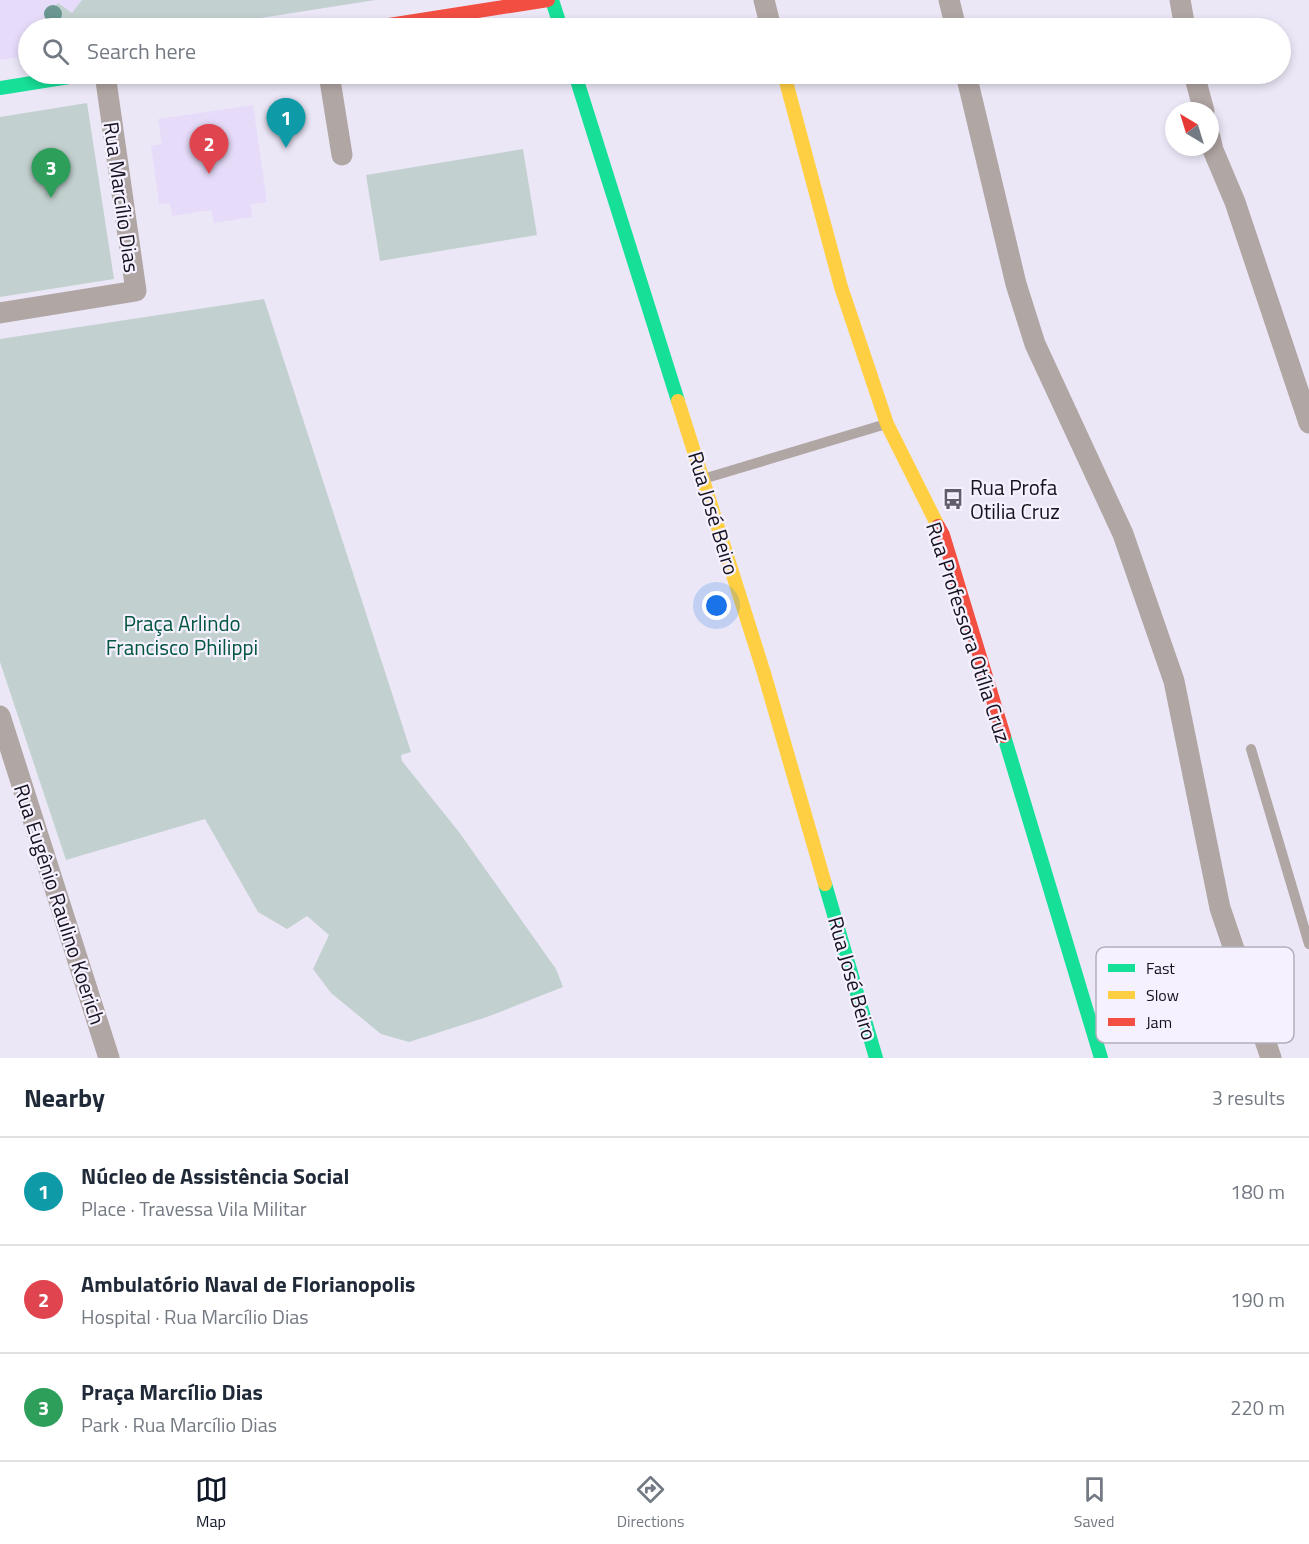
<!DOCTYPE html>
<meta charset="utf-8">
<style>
:root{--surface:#fff;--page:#f2f2f3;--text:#1f2937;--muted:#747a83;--line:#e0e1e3;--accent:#111827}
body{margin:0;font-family:"Titillium Web",sans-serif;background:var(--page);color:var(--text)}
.compass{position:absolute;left:1165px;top:102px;width:54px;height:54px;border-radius:50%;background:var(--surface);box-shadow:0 3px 9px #0003;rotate:322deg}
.you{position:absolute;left:717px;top:606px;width:21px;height:21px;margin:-15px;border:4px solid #fff;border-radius:50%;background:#1a73e8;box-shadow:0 0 0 9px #1a73e833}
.badge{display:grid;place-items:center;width:39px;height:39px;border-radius:50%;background:var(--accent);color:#fff;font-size:20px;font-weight:700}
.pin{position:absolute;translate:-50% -50px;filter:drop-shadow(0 2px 3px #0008)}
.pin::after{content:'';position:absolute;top:32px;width:21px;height:18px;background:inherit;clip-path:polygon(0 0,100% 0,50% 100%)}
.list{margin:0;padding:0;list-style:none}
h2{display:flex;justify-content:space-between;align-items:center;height:78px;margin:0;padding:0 24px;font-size:26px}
h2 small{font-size:20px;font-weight:400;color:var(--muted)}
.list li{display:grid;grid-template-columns:39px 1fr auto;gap:18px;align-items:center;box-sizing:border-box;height:108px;padding:0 24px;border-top:2px solid var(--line)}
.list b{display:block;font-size:22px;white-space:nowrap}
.list p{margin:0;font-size:20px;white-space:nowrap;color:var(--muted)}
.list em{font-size:20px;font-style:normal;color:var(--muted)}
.icon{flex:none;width:33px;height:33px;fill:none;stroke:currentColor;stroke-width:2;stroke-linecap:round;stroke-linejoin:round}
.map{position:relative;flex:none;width:1309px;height:1058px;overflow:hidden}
.search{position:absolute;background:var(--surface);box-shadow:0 3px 9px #0003;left:18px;right:18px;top:18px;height:66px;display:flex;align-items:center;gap:15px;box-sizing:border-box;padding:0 21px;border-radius:33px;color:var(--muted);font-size:22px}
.sheet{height:402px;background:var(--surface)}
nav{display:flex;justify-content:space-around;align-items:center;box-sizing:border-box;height:84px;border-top:2px solid var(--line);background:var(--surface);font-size:16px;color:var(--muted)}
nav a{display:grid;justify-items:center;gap:3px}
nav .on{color:var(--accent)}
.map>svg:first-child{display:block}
.built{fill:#e6dcfa}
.green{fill:#c2d1cf}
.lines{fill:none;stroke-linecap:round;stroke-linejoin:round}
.lane{stroke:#b0a6a4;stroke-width:10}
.street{stroke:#b0a6a4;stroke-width:21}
.fast{stroke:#16e098;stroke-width:14}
.slow{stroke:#ffcf43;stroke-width:14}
.jam{stroke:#f24e42;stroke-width:14}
.tree{fill:#6a9790}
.labels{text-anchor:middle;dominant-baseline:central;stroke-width:4.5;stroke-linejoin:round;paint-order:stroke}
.street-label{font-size:21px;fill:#17131e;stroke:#f6f1ff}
.poi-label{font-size:21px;fill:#17131e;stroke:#f6f1ff;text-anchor:start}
.park-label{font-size:21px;fill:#00563c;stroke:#f6f1ff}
.key{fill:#f6f1ff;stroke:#b3aebc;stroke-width:1.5}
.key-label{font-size:16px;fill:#17131e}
</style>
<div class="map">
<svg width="1309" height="1058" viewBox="0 0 1309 1058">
<rect width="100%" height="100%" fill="#ece7f7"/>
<path class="built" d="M0,0h375l-178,28h-169v28l-28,4z
M253,105l14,97 -16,2 1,13 -38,6 -3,-13 -39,6 -2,-13 -11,1 -8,-58 11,-2 -4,-25z"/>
<path class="green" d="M82,0h293l-178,28h-89l-1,-2 -14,2h-56l21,-25 14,10z
M87,103l27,176 -114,18v-180z
M523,149l14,86 -157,26 -14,-86z
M264,299l147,453 -10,3 1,6 57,71 97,137 7,18 -76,30 -78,25 -28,-8 -50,-41 -18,-24 16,-34 -22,-19 -20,13 -29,-17 -53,-93 -139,41 -66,-198v-323z"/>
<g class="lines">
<path class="lane" d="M703,479l183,-55
M1251,749l58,195"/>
<path class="street" d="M764,0l7,28
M949,0l7,28
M1180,0l5,28
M329,74l13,81
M966,74l50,210 19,60 88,190 51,147 46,227 51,150
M1194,74l10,37
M1210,137l3,13 22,52 74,221
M0,313l136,-22 -31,-217
M0,716l109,342"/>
<path class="fast" d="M552,0l9,28
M575,74l103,327
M0,88l88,-14
M1004,736l97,322
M825,884l51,174"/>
<path class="slow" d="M784,74l57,213 46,137 51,102
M678,401l86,272 61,211"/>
<path class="jam" d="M370,28l178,-28
M938,526l5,9 61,201"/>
</g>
<circle class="tree" cx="53" cy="14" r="9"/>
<defs>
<symbol id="bus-bare" viewBox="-9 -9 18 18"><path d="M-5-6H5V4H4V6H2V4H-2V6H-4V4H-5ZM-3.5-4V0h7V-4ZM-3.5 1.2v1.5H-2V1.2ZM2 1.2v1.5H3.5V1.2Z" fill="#625d6a" stroke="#f6f1ff" stroke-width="2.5" paint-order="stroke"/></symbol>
</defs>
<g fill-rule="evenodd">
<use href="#bus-bare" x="938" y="484" width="30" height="30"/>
</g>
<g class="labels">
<g class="street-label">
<text transform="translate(122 197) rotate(82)">Rua Marcílio Dias</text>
<text transform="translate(714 513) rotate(73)">Rua José Beiro</text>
<text transform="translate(969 632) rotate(72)">Rua Professora Otília Cruz</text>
<text transform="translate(60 904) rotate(72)">Rua Eugênio Raulino Koerich</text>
<text transform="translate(853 978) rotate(74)">Rua José Beiro</text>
</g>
<g class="poi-label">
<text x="970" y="487">Rua Profa<tspan x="970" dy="24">Otilia Cruz</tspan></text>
</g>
<g class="park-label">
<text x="182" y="623">Praça Arlindo<tspan x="182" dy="24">Francisco Philippi</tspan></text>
</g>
</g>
<rect x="1096" y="947" width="198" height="96" rx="9" class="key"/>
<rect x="1108" y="964" width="27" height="8" fill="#16e098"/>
<rect x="1108" y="991" width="27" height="8" fill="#ffcf43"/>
<rect x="1108" y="1018" width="27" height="8" fill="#f24e42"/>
<g class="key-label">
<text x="1146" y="974">Fast</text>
<text x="1146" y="1001">Slow</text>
<text x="1146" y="1028">Jam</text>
</g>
</svg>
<svg class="compass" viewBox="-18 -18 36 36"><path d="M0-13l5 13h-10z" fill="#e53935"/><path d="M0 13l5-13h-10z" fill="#747a83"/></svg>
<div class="you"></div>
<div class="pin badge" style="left:286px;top:148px;background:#0f9aa8">1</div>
<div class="pin badge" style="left:209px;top:174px;background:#e0444e">2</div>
<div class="pin badge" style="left:51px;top:198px;background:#2e9e5b">3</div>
<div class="search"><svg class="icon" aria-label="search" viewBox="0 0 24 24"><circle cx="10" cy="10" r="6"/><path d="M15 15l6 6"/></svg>Search here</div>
</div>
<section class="sheet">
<h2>Nearby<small>3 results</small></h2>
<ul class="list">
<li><span class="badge" style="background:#0f9aa8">1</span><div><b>Núcleo de Assistência Social</b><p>Place · Travessa Vila Militar</p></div><em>180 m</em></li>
<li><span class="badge" style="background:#e0444e">2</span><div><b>Ambulatório Naval de Florianopolis</b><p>Hospital · Rua Marcílio Dias</p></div><em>190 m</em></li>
<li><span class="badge" style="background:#2e9e5b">3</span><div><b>Praça Marcílio Dias</b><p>Park · Rua Marcílio Dias</p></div><em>220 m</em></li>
</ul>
</section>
<nav>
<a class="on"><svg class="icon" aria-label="map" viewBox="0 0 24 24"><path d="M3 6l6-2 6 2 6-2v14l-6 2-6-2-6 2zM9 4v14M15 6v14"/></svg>Map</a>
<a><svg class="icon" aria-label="directions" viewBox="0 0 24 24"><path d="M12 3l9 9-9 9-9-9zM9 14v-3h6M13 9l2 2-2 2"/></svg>Directions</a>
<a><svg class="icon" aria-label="saved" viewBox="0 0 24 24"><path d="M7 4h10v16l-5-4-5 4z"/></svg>Saved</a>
</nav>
